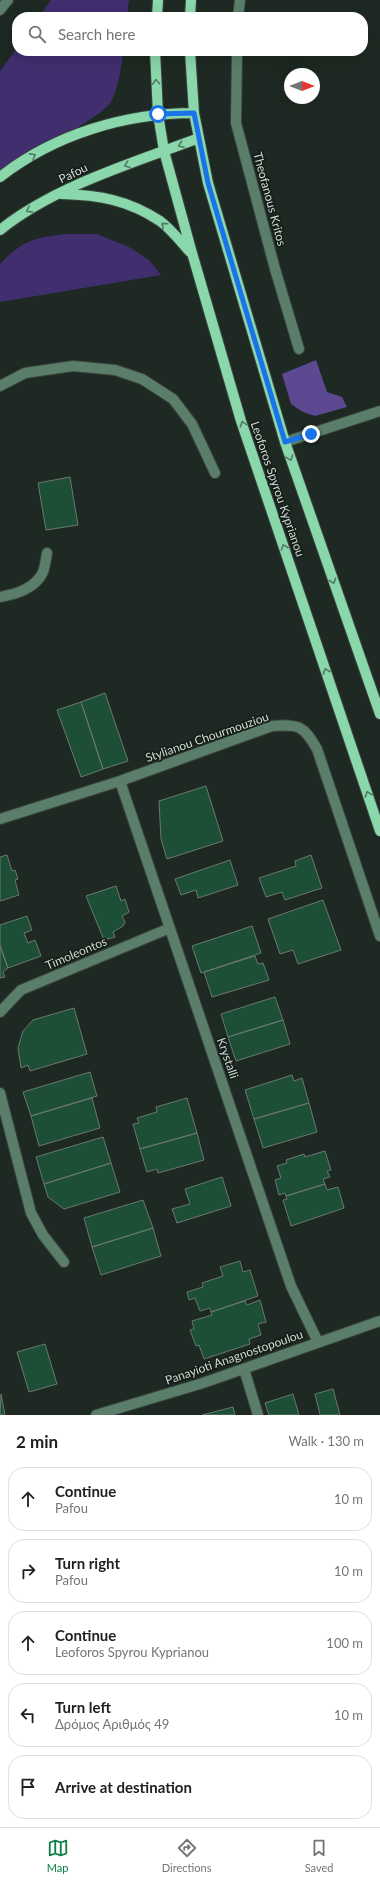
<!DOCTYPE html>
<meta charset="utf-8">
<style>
:root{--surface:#fff;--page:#f2f2f2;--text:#202124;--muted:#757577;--line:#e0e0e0;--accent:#0b8043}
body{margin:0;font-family:Lato,sans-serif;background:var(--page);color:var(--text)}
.compass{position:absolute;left:284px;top:68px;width:36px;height:36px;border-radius:50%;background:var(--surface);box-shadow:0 4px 16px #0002;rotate:90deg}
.stop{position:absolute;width:12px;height:12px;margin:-9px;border:3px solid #1a73e8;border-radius:50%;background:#fff}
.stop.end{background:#1a73e8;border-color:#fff;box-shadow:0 1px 4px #0008}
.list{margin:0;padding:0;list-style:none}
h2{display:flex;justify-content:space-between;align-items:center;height:52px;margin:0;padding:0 16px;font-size:17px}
h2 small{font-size:13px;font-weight:400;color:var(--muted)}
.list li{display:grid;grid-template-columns:26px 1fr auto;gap:12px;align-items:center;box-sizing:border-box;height:64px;margin:0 8px 8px;padding:0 8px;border:1px solid var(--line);border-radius:16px}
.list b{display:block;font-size:15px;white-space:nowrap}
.list p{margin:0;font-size:13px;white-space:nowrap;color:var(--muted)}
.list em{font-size:13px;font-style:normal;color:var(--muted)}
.icon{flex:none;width:22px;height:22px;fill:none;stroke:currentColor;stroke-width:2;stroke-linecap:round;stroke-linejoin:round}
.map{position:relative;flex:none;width:380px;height:1415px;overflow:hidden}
.search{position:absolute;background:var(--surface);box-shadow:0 4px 16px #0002;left:12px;right:12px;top:12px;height:44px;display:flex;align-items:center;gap:10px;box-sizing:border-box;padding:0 14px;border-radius:16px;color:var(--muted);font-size:15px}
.sheet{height:412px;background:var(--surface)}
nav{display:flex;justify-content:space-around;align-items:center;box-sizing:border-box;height:56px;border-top:1px solid var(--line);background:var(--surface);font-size:11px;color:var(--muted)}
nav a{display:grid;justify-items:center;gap:2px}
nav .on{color:var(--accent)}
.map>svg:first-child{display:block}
.green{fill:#412e6f}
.forest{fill:#5d4992}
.building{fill:#1d4f36;stroke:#6b7870}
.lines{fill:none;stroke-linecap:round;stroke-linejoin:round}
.minor-casing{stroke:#3a453e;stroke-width:12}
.major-casing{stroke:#3a453e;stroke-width:12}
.minor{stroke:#5a7e69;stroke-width:10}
.major{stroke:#8ad7ac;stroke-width:10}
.oneway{stroke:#4f7b62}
.route{stroke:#1a73e8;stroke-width:5}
.labels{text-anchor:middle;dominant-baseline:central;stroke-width:3.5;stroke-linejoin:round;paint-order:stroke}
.street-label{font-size:12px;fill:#d2d9d4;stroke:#141f19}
</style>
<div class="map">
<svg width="380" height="1415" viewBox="0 0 380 1415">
<rect width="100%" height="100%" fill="#1d2922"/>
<path class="green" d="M51,0h78l-2,17h-88z
M17,48v3h106c-1,15 -5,38 -12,51 -7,14 -92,59 -111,70v-101z
M64,234h33l32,13 20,13 12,15 -161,27v-38c22,-23 33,-26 64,-30z"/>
<path class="forest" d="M316,360l11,32 15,5 5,10 -32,9 -12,-4 -12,-8 -9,-30z"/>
<path class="building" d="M70,477l8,48 -32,5 -8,-47z
M105,693l23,68 -25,8 -22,-67z
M81,702l22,67 -22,8 -24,-67z
M206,786l17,55 -56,18 -6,-20 -2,-38z
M7,855l5,16 3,-1 3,9 -3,1 4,15 -19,6v-44z
M311,855l11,33 -37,12 -3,-8 -16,5 -7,-19 37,-12 -1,-5z
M230,860l8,25 -40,13 -2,-8 -15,5 -6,-16z
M116,886l5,15 4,-2 4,13 -7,4 3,6 -2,4 -10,6 2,5 -11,3 -18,-44z
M323,900l18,50 -43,14 -5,-14 -13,4 -12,-35z
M27,916l5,14 -8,3 4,10 7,-3 6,16 -33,12 -8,-22v-21z
M252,926l9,27 -60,20 -9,-27z
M0,946l8,22 -5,4 2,5 -5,1z
M255,956l3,8 5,-1 6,17 -57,17 -8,-25z
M275,997l8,23 -55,17 -7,-23z
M74,1008l13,46 -57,17 -2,-6 -7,3 -3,-20 5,-17 10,-11z
M283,1020l7,24 -54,17 -8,-24z
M90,1072l7,24 -66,20 -8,-24z
M292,1075l2,6 8,-3 7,25 -55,16 -9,-29z
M92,1098l8,30 -61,18 -8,-30z
M187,1098l10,35 -57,16 -7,-25 6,-1 -2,-5 20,-6 -1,-5z
M309,1103l8,29 -54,16 -9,-29z
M197,1133l7,27 -46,13 -1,-4 -10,3 -7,-23z
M103,1137l8,26 -67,21 -8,-27z
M325,1151l6,19 -4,1 3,6 -7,2 2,5 -39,12 -1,-3 -6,2 -4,-15 6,-2 -4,-12 10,-3 -1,-3 18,-6 1,3z
M111,1163l9,29 -56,17 -16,-12 -4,-13z
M222,1177l9,29 -54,17 -5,-14 18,-5 -5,-15z
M325,1184l2,6 11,-3 6,21 -53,18 -8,-26 4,-1 -1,-3z
M143,1200l10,28 -61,19 -8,-29z
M153,1228l8,28 -60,19 -9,-28z
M240,1261l3,11 7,-2 8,26 -47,16 -1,-4 -10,3 -5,-13 -6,2 -2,-8 16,-5 -1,-4 21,-7 -3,-9z
M260,1300l6,22 -8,2 3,11 -12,4 1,5 -46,15 -5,-14 -3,1 -6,-16 4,-1 -2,-8 20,-6 -1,-3 34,-11 2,4z
M45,1344l12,40 -28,8 -12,-40z
M333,1389l7,26h-20l-5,-21z
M1,1394l4,21h-5z
M293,1394l6,21h-30l-4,-12z
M233,1407l2,8h-33z"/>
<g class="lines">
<defs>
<path id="minor" d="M0,10l8,-10
M238,17l2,-17
M237,51l-1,72 39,146 24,80
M0,386l25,-13 48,-7 42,4 27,9 31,20 19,25 23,49
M285,442l95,-31
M0,597c16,-3 35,-8 43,-25 2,-5 3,-13 4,-19
M120,781l171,505 27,56
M0,819l120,-38 152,-55c27,-2 31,-1 45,23l63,187
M0,1012l21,-22 149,-62
M0,1093l31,120 12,22 21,27
M244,1369l14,46
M96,1415l107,-32 177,-62"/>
<path id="major" d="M157,17l1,-17
M190,17l1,-17
M155,51l3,63 6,37 28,102 49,168 139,410
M190,51l4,62 14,70 77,259 95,272
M0,177c55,-43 126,-64 194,-64
M62,194c37,1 66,6 98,27 11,8 21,21 30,31
M0,230c55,-44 133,-67 199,-92"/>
</defs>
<use href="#minor" class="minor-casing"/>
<use href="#major" class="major-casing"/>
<use href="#minor" class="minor"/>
<use href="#major" class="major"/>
</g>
<defs><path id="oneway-chevron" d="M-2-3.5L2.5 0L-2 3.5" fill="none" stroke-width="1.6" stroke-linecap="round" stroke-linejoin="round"/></defs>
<g class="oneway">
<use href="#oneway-chevron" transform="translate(156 82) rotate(-94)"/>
<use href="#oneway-chevron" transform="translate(181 145) rotate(159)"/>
<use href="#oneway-chevron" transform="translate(33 156) rotate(-29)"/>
<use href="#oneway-chevron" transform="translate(127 165) rotate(160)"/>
<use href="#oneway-chevron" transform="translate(29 210) rotate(152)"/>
<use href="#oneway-chevron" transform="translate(164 225) rotate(-138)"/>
<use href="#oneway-chevron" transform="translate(243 424) rotate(-108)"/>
<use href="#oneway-chevron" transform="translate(290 458) rotate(71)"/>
<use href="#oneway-chevron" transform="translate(284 547) rotate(-109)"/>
<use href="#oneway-chevron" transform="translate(333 581) rotate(71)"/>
<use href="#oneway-chevron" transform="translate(326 671) rotate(-109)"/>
<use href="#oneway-chevron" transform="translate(368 794) rotate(-109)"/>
</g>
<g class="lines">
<path class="route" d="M158,114l36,-1 14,70 77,259 26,-8"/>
</g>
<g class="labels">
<g class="street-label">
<text transform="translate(73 173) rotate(-26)">Pafou</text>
<text transform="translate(270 199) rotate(75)">Theofanous Kritos</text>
<text transform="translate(278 489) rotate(71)">Leoforos Spyrou Kyprianou</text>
<text transform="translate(207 737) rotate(-19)">Stylianou Chourmouziou</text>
<text transform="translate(76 953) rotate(-23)">Timoleontos</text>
<text transform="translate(228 1058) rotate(71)">Krystalli</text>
<text transform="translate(234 1357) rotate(-19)">Panayioti Anagnostopoulou</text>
</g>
</g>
</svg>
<svg class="compass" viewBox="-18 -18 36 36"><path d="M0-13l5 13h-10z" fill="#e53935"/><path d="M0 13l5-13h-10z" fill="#757577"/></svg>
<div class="stop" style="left:158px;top:114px"></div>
<div class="stop end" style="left:311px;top:434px"></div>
<div class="search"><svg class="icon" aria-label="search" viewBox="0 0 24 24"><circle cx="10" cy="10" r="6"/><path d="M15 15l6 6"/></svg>Search here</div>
</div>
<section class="sheet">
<h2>2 min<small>Walk · 130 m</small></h2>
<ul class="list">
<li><svg class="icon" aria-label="ahead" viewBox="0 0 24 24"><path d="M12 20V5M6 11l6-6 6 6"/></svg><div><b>Continue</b><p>Pafou</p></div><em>10 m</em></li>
<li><svg class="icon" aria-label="right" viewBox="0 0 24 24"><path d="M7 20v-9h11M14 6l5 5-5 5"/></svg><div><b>Turn right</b><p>Pafou</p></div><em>10 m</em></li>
<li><svg class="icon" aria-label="ahead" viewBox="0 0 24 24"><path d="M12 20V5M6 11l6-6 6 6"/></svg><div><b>Continue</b><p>Leoforos Spyrou Kyprianou</p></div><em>100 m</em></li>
<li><svg class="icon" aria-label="left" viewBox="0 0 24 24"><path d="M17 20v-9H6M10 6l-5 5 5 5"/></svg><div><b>Turn left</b><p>Δρόμος Αριθμός 49</p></div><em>10 m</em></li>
<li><svg class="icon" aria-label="arrive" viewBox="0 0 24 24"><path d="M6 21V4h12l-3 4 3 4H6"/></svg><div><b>Arrive at destination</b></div></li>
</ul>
</section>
<nav>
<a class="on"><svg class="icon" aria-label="map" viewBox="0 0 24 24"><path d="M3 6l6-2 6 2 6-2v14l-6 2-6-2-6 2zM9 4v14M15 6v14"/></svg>Map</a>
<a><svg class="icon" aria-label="directions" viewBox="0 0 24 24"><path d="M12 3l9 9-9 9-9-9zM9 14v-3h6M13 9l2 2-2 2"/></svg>Directions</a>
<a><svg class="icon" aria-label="saved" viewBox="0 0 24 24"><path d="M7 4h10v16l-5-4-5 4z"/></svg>Saved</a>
</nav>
